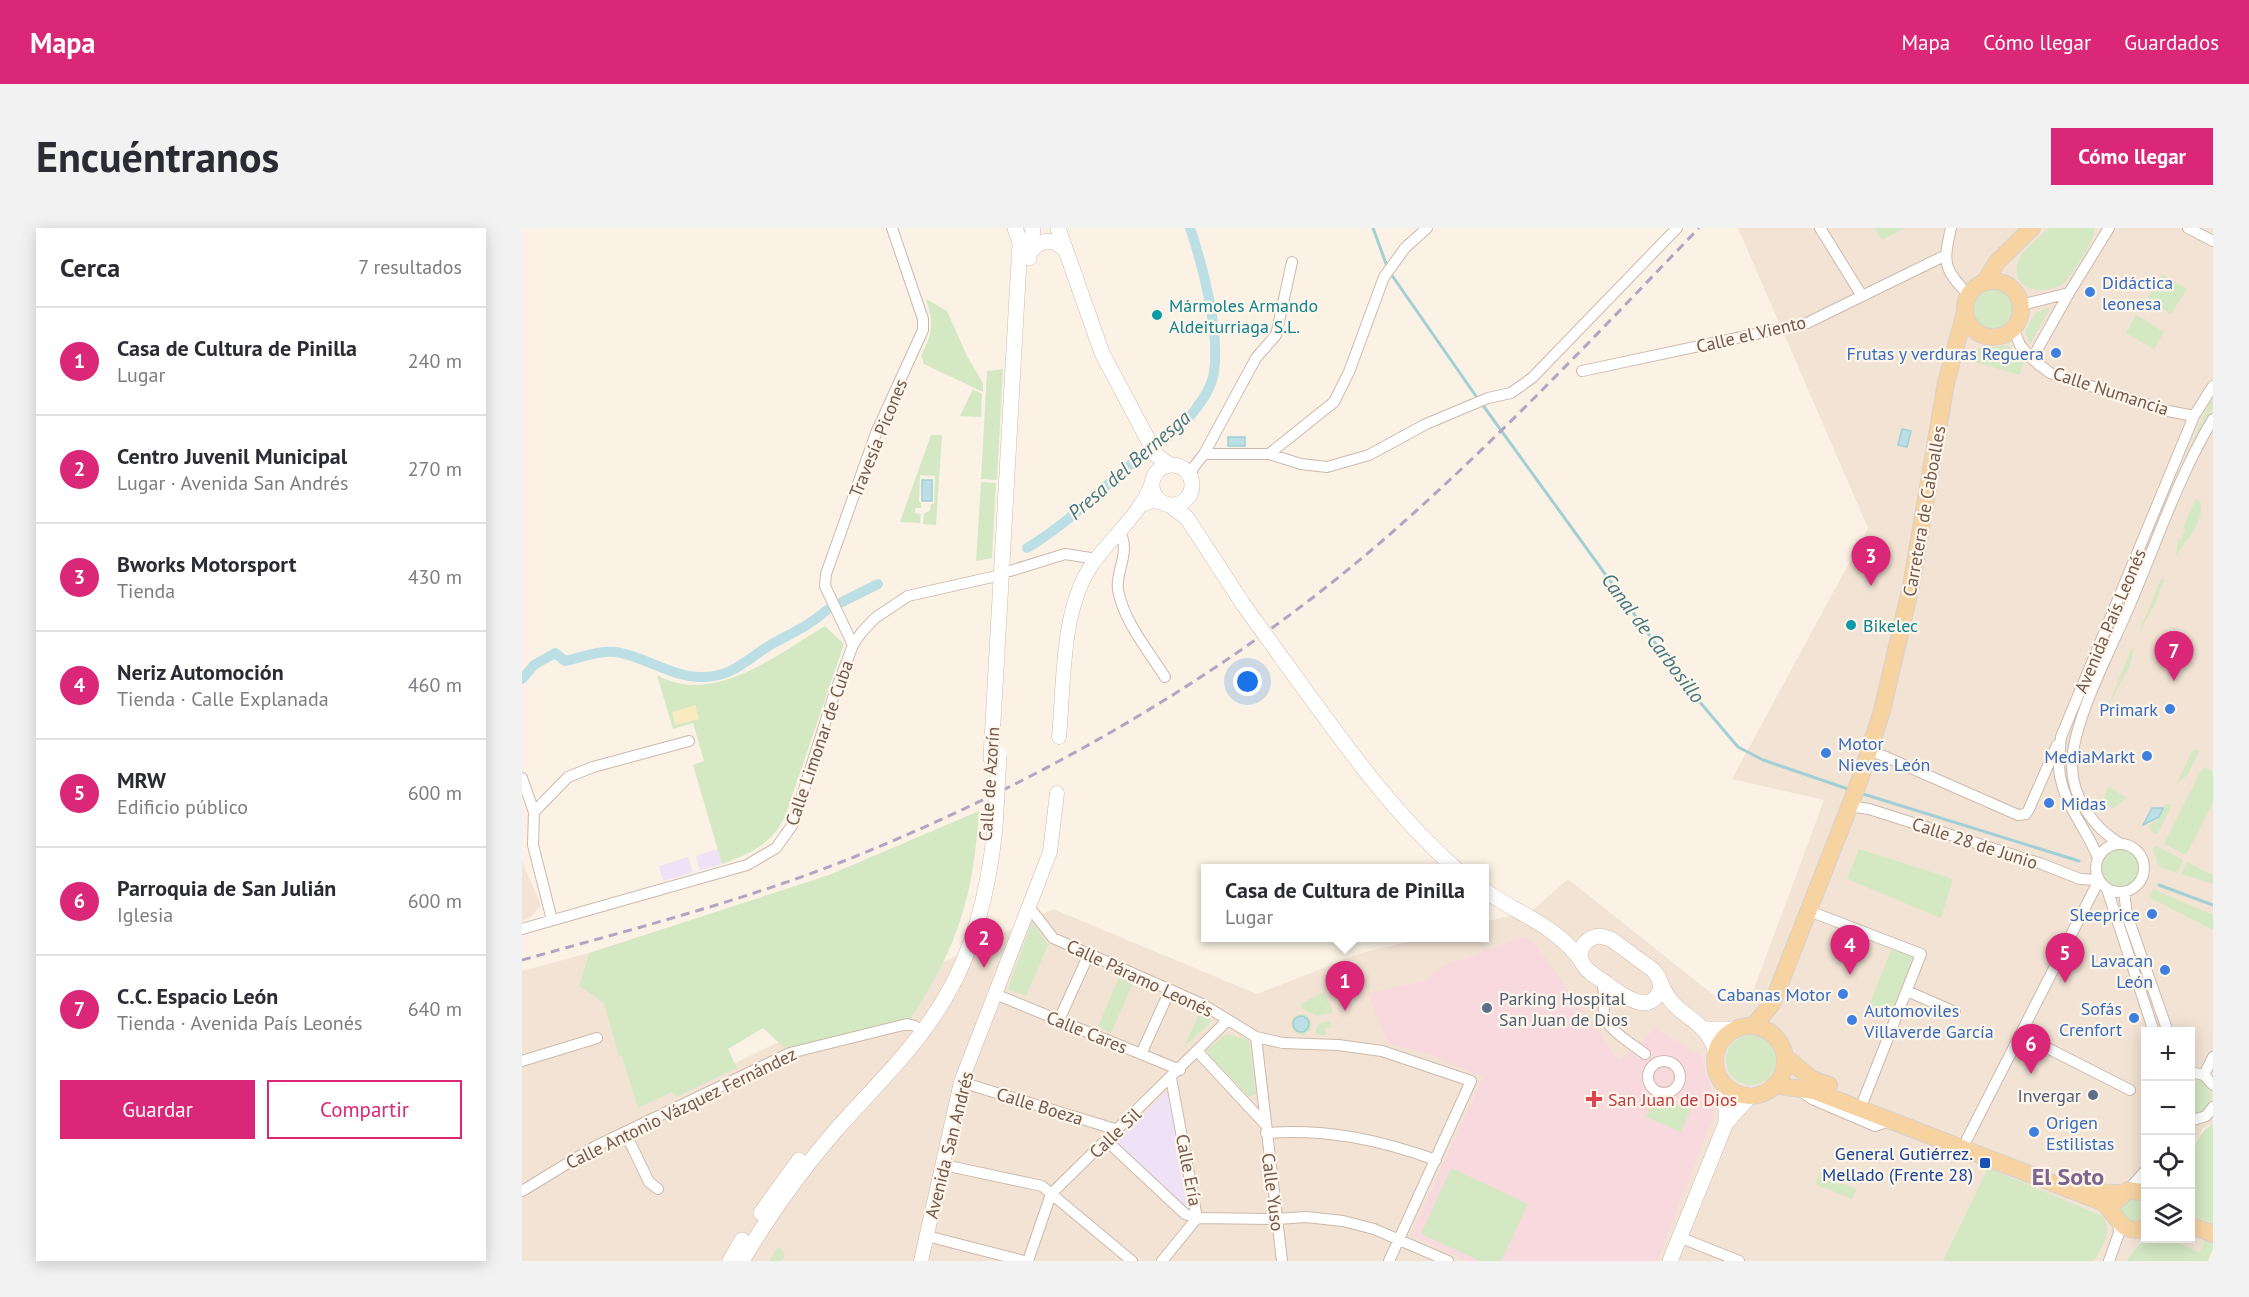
<!DOCTYPE html>
<html lang="es">
<meta charset="utf-8">
<style>
:root{--surface:#fff;--page:#f2f2f3;--text:#2b2b33;--muted:#7c7c81;--line:#e1e1e2;--accent:#db2777}
body{margin:0;font-family:"PT Sans",sans-serif;background:var(--page);color:var(--text)}
.controls{position:absolute;right:18px;bottom:18px;display:grid;overflow:hidden;border-radius:0px;box-shadow:0 3px 15px #0003}
.controls button{width:54px;height:54px;display:grid;place-items:center;padding:0;border:0;border-bottom:2px solid var(--line);background:var(--surface);color:var(--text);font:30px sans-serif}
.you{position:absolute;left:726px;top:454px;width:21px;height:21px;margin:-15px;border:4px solid #fff;border-radius:50%;background:#1a73e8;box-shadow:0 0 0 9px #1a73e833}
.badge{display:grid;place-items:center;width:39px;height:39px;border-radius:50%;background:var(--accent);color:#fff;font-size:20px;font-weight:700}
.pin{position:absolute;translate:-50% -50px;filter:drop-shadow(0 2px 3px #0008)}
.pin::after{content:'';position:absolute;top:32px;width:21px;height:18px;background:inherit;clip-path:polygon(0 0,100% 0,50% 100%)}
.popup{position:absolute;left:679px;top:636px;width:288px;height:78px;box-sizing:border-box;display:grid;place-content:center;border-radius:0px;background:var(--surface);filter:drop-shadow(0 2px 4px #0005);font-size:20px;white-space:nowrap;color:var(--muted)}
.popup b{font-size:22px;color:var(--text)}
.popup::after{content:'';position:absolute;left:50%;top:100%;margin-left:-12px;border:12px solid transparent;border-top-color:var(--surface)}
.list{margin:0;padding:0;list-style:none}
h2{display:flex;justify-content:space-between;align-items:center;height:78px;margin:0;padding:0 24px;font-size:26px}
h2 small{font-size:20px;font-weight:400;color:var(--muted)}
.list li{display:grid;grid-template-columns:39px 1fr auto;gap:18px;align-items:center;box-sizing:border-box;height:108px;padding:0 24px;border-top:2px solid var(--line)}
.list b{display:block;font-size:22px;white-space:nowrap}
.list p{margin:0;font-size:20px;white-space:nowrap;color:var(--muted)}
.list em{font-size:20px;font-style:normal;color:var(--muted)}
.actions{display:flex;gap:12px;padding:18px 24px}
.actions a{flex:1;padding:14px 0;border:2px solid var(--accent);border-radius:0px;text-align:center;font-size:21px;color:var(--accent)}
.actions .main{background:var(--accent);color:#fff}
.icon{flex:none;width:33px;height:33px;fill:none;stroke:currentColor;stroke-width:2;stroke-linecap:round;stroke-linejoin:round}
.map{position:relative;flex:none;width:1691px;height:1033px;overflow:hidden;border-radius:0px}
header{display:flex;align-items:center;gap:36px;box-sizing:border-box;height:84px;padding:0 30px;background:var(--accent);color:#fff}
header strong{font-size:28px}
nav{display:flex;gap:33px;margin-inline-start:auto;font-size:21px}
.intro{display:flex;align-items:center;justify-content:space-between;box-sizing:border-box;height:144px;padding:0 36px}
h1{margin:0;font-size:42px}
.button{padding:15px 27px;border-radius:0px;background:var(--accent);color:#fff;font-size:21px;font-weight:700}
main{display:flex;gap:36px;padding:0 36px}
aside{flex:1;background:var(--surface);border-radius:0px;box-shadow:0 3px 15px #0003}
.map>svg:first-child{display:block}
.residential{fill:#f2e3d4}
.education{fill:#efe2f7}
.medical{fill:#f8d9de}
.green{fill:#d4e8c4}
.sand{fill:#f9eac2}
.water{fill:#bbdfe4;stroke:#a1cfd5;stroke-width:1.5}
.lines{fill:none;stroke-linecap:round;stroke-linejoin:round}
.stream{stroke:#a1cfd5;stroke-width:3}
.canal{stroke:#bbdfe4;stroke-width:10}
.minor-casing{stroke:#ccb9ac;stroke-width:12}
.tertiary-casing{stroke:#ccb9ac;stroke-width:15}
.secondary-casing{stroke:#d1bbad;stroke-width:16}
.primary-casing{stroke:#d8d0cd;stroke-width:18}
.minor{stroke:#fff;stroke-width:10}
.tertiary{stroke:#fff;stroke-width:14}
.secondary{stroke:#fff;stroke-width:15}
.primary{stroke:#f6d3a1;stroke-width:16}
.rail{stroke:#b4a4c4;stroke-width:3;stroke-dasharray:9 6;stroke-linecap:butt}
.secondary-bridge-casing{stroke:#d1bbad;stroke-width:16;stroke-linecap:butt}
.secondary-bridge{stroke:#fff;stroke-width:15}
.shop-dot{fill:#3f7fe0;stroke:#fef6eb;stroke-width:2}
.culture-dot{fill:#0f9aa8;stroke:#fef6eb;stroke-width:2}
.service-dot{fill:#5c6f8a;stroke:#fef6eb;stroke-width:2}
.health-dot{fill:#e0444e;stroke:#fef6eb;stroke-width:2}
.transit-dot{fill:#1a4fb4;stroke:#fef6eb;stroke-width:2}
.labels{text-anchor:middle;dominant-baseline:central;stroke-width:4.5;stroke-linejoin:round;paint-order:stroke}
.shop-label{font-size:18px;fill:#366cbe;stroke:#fef6eb;text-anchor:end}
.culture-label{font-size:18px;fill:#0d838f;stroke:#fef6eb;text-anchor:start}
.street-label{font-size:18px;fill:#73584c;stroke:#fef6eb}
.service-label{font-size:18px;fill:#4e5e75;stroke:#fef6eb;text-anchor:start}
.health-label{font-size:18px;fill:#be3a42;stroke:#fef6eb;text-anchor:start}
.transit-label{font-size:18px;fill:#164399;stroke:#fef6eb;text-anchor:end}
.water-label{font-size:20px;font-style:italic;fill:#43777f;stroke:#fef6eb}
.district-label{font-size:24px;font-weight:bold;fill:#7e638f;stroke:#fef6eb}
</style>
<header>
<strong>Mapa</strong>
<nav><a>Mapa</a><a>Cómo llegar</a><a>Guardados</a></nav>
</header>
<div class="intro"><h1>Encuéntranos</h1><a class="button">Cómo llegar</a></div>
<main>
<aside>
<h2>Cerca<small>7 resultados</small></h2>
<ul class="list">
<li><span class="badge">1</span><div><b>Casa de Cultura de Pinilla</b><p>Lugar</p></div><em>240 m</em></li>
<li><span class="badge">2</span><div><b>Centro Juvenil Municipal</b><p>Lugar · Avenida San Andrés</p></div><em>270 m</em></li>
<li><span class="badge">3</span><div><b>Bworks Motorsport</b><p>Tienda</p></div><em>430 m</em></li>
<li><span class="badge">4</span><div><b>Neriz Automoción</b><p>Tienda · Calle Explanada</p></div><em>460 m</em></li>
<li><span class="badge">5</span><div><b>MRW</b><p>Edificio público</p></div><em>600 m</em></li>
<li><span class="badge">6</span><div><b>Parroquia de San Julián</b><p>Iglesia</p></div><em>600 m</em></li>
<li><span class="badge">7</span><div><b>C.C. Espacio León</b><p>Tienda · Avenida País Leonés</p></div><em>640 m</em></li>
</ul>
<div class="actions"><a class="main">Guardar</a><a>Compartir</a></div>
</aside>
<div class="map">
<svg width="1691" height="1033" viewBox="0 0 1691 1033">
<rect width="100%" height="100%" fill="#fbf2e5"/>
<path class="residential" d="M1216,0h475v895l-11,6 -11,23 -1,-120h-44l1,207 -6,1 -14,21h-1605v-290l67,-18 -10,33 31,21 84,76 359,-174 204,85 104,-41 63,-15h60l1,-16 48,-12 35,-31 153,122 33,-12 70,-189 -92,-21 136,-251z
M0,633l19,44 -11,13 -8,3z
M1669,987l20,8 -11,29 -35,-13 25,-1z"/>
<path class="education" d="M196,621l4,15 -59,17 -4,-15 29,-9 5,15 7,-2 -4,-14z
M644,864l4,3 22,109 -9,3 -66,-62 -1,-4z"/>
<path class="medical" d="M1000,709l11,4 86,120 37,-33 47,29 2,17 8,18v24l-56,145h-189l-57,-26 72,-158 -53,-22 -42,-11 -20,-51 57,-12 10,-10 11,-6z"/>
<path class="green" d="M1352,0h31l-23,12z
M1527,0h44l2,2c-2,12 -24,49 -34,55 -19,11 -51,5 -43,-23 4,-13 22,-25 31,-34z
M1640,46l25,15 -16,25 -24,-15z
M1449 81a22 22 0 1 1 44 0a22 22 0 1 1-44 0Z
M404,71l21,12 20,45 16,27v9l-59,-28 -3,-8c12,-24 13,-31 5,-57z
M1527,80v3l-19,33 -5,-12c6,-12 9,-22 24,-24z
M1614,87l28,17 -10,17 -28,-16z
M1486,117l15,17 -3,13 -55,-16 11,-10z
M481,141l-6,111 -16,-1 6,-108z
M451,161l9,5 -1,23 -21,-1z
M1690,168l1,11 -27,52 -59,141h-2z
M409,207h11l-6,90 -13,-1 1,-11 6,-2 1,-7h3l1,-28 -15,-1 -1,27 2,1v5h-6v5l6,1 -1,9 -20,-1z
M459,254l15,1 -4,75 -16,3z
M1674,270l5,5c2,23 -14,35 -25,53l2,-17 3,1 4,-10 -2,-2z
M1639,351l3,1 -8,22 -18,32z
M303,398l19,18 -58,170c-13,30 -35,39 -64,50l-29,-99 11,-4 -11,-38 -20,6 -16,-54c56,32 121,-21 168,-49z
M1612,420l-4,17 -23,44 24,-60z
M1564,465l-15,41 -4,27 21,63c-33,-49 -24,-81 -2,-131z
M1678,521l-12,25 -12,11 16,-34z
M1681,539l10,5v30l-27,53 -22,-11z
M1586,558l19,12 -15,11 -8,-9z
M1643,576l7,1 -14,28 -4,1 -6,-8 10,-7z
M457,583c-6,89 -22,138 -72,213l-117,29 -27,-25 -35,21 9,19 -61,29 -4,-5 -34,16 -16,-52h-3l-15,-53 -25,-17 10,-33 240,-78z
M1634,618l27,14 -6,13 -18,-6 -6,-17z
M1578 640a20 20 0 1 1 40 0a20 20 0 1 1-40 0Z
M1337,621l94,30 -12,39 -94,-39z
M1665,634l26,13v9l-32,-10z
M1631,661l60,26v15l-63,-32z
M510,694l16,23 -22,51 -18,-7z
M1370,720l22,9 -25,62 -22,-9z
M598,747l14,6 -23,52 -13,-6z
M802,764l8,18 -1,3 -15,3 -15,-8 1,-5z
M678,784l12,9 -28,26z
M778,786l7,1 5,8 -1,7 -9,5 -9,-4 -2,-7 2,-7z
M808,793l2,6 -7,1 1,7 -11,-1 3,-10z
M704,806l23,6 7,54 -7,3 -43,-46z
M1204 832a25 25 0 1 1 50 0a25 25 0 1 1-50 0Z
M1668,849l11,2 10,15c0,15 -8,18 -21,22z
M1132,870l37,11 -10,23 -35,-15z
M1691,895v125l-5,13h-81c20,-38 42,-21 73,-9l11,-29 -20,-8c0,-34 -9,-70 22,-92z
M929,940l77,36 -27,57h-21l-59,-27z
M1466,940l114,48c12,15 0,30 -8,45h-151z
M1298,946l37,15 -5,10 -37,-15z
M1604,969l19,3v19l-13,5 -13,-14z
M255,1020h4l4,7 -4,6h-12z"/>
<path class="sand" d="M173,477l4,14 -24,6 -3,-13z"/>
<path class="water" d="M1380,201l9,2 -4,16 -9,-2z
M706,209h17v9h-17z
M400,252h10v21h-10z
M1630,580h11l-4,9 -16,8z
M771 796a8 8 0 1 1 16 0a8 8 0 1 1-16 0Z"/>
<g class="lines">
<path class="stream" d="M851,0l15,41
M869,46l87,125
M960,176l205,283 51,60 25,13 88,30
M1338,565l219,68
M1637,657l54,20"/>
<path class="canal" d="M505,320c36,-21 65,-50 96,-77 19,-17 43,-30 61,-48 12,-13 28,-34 30,-51 6,-40 -11,-106 -24,-144
M320,374l36,-18
M0,451l12,-14 21,-12 10,8c15,-3 35,-11 50,-9 30,4 57,26 88,25 30,0 45,-19 69,-33 20,-11 38,-19 55,-34"/>
<defs>
<path id="minor" d="M1298,0l42,68
M1429,0c-8,35 -8,41 18,67
M1666,0l25,13
M1499,77l48,-12 40,-65
M1491,100l7,17 11,13 19,15 118,38 26,5
M1517,137l-2,-15 32,-57
M1060,143l225,-48 137,-67
M682,226h65l32,10 26,3 42,-12 57,-31 62,-26 23,-5 21,-15 145,-150
M747,226l65,-52 15,-30 35,-95 21,-29 22,-20
M669,250l2,-10 11,-14 52,-96 20,-23 16,-73
M597,302c13,23 -4,40 -1,60 6,32 30,60 47,87
M488,343l55,-17 32,5
M331,417l-28,-59 1,-12 50,-141 47,-103v-11l-31,-91
M1348,522l148,65 8,-1 3,-5 28,-64
M0,550l12,34 -1,33 19,75
M1327,578l20,3 173,55 38,15 19,1
M12,584l34,-35 25,-10 96,-26
M1599,616c-27,-15 -49,-47 -49,-78 -1,-42 40,-119 57,-159 27,-63 49,-130 84,-188
M1574 640a24 24 0 1 1 48 0a24 24 0 1 1-48 0Z
M1576,630c-10,-27 -31,-49 -37,-78 -4,-13 -1,-29 0,-43l133,-321 19,-30
M1585,661l47,143
M1602,664l3,23 41,117
M508,680l23,30 149,66 54,33 27,6 55,2 44,6 89,30 -82,180
M1287,683l112,43 -57,145
M0,701l225,-64 29,-17 17,-24 40,-126 20,-53 8,-12 14,-15 33,-22 93,-21
M1079,751c5,13 2,22 3,34 2,17 29,31 41,41
M1385,763l48,21
M473,766l185,76
M537,792l30,-66
M1498,806l110,56
M734,809l26,224
M676,824l66,71
M619,826l29,-64
M0,833l75,-23
M1126 849a16 16 0 1 1 32 0a16 16 0 1 1-32 0Z
M1668,844l14,3 9,10
M1682,847l9,-18
M649,850l26,140
M439,854l157,48
M1278,863l14,9 61,26 15,-5
M1668,893l16,-5 7,-9
M103,904l24,50 9,7
M744,905c60,-5 114,7 170,27
M1445,911l132,-259
M585,913l78,73 12,4 80,1 29,-2 37,4 31,8 74,32
M422,937l98,21 90,75
M1606,962l18,-20
M0,963l74,-45 194,-93 117,-29 8,2
M405,1008l97,25
M1157,1009l60,24
M506,1033l23,-67 177,-174
M640,1033l35,-43
M1587,1033l10,-28 -1,-10"/>
<path id="tertiary" d="M617,278l14,-5 9,2
M537,509c5,-53 2,-126 32,-171 18,-27 49,-51 60,-81
M399,1033l40,-179 89,-230 7,-59"/>
<path id="secondary" d="M536,0l44,125 54,102 14,10
M507,26c10,-14 21,-17 34,-6
M507,30l4,-30
M630 257a20 20 0 1 1 40 0a20 20 0 1 1-40 0Z
M649,278l16,12 56,86
M759,429c54,73 105,150 174,211
M469,530l29,-515 -5,-15
M962,662c33,23 76,38 98,72
M1078,708l11,3 42,31 6,8 2,10c-11,30 -38,7 -54,-4 -8,-6 -21,-12 -25,-22 -6,-13 5,-25 18,-26z
M1139,755c13,37 47,33 55,71
M1184,801h30
M1204,895v-37
M239,985l38,-53
M208,1033l12,-21
M220,1033c27,-46 58,-89 93,-130 38,-43 81,-83 110,-133 31,-52 44,-111 50,-170
M1148,1033l56,-138 25,-28"/>
<path id="primary" d="M1443 81a28 28 0 1 1 56 0a28 28 0 1 1-56 0Z
M1462,55l13,-21 35,-34
M1231,798l19,-22 87,-222 23,-71 29,-125 35,-203 19,-71
M1193 833a35 35 0 1 1 70 0a35 35 0 1 1-70 0Z
M1263,829l27,22 17,6
M1252,857l40,6 288,111c15,12 20,36 44,25
M1566,958l17,7h17
M1594,973l12,-11 18,3
M1668,997l23,9"/>
</defs>
<use href="#minor" class="minor-casing"/>
<use href="#tertiary" class="tertiary-casing"/>
<use href="#secondary" class="secondary-casing"/>
<use href="#primary" class="primary-casing"/>
<use href="#minor" class="minor"/>
<use href="#tertiary" class="tertiary"/>
<use href="#secondary" class="secondary"/>
<use href="#primary" class="primary"/>
<path class="rail" d="M0,732c111,-31 225,-60 332,-103 190,-77 371,-181 527,-315 113,-98 215,-207 318,-314"/>
<defs>
<path id="secondary-bridge" d="M721,376l38,53
M473,600l4,-73"/>
</defs>
<use href="#secondary-bridge" class="secondary-bridge-casing"/>
<use href="#secondary-bridge" class="secondary-bridge"/>
</g>
<g class="shop-dot">
<circle cx="1568" cy="64" r="6"/>
<circle cx="1534" cy="125" r="6"/>
<circle cx="1648" cy="481" r="6"/>
<circle cx="1304" cy="525" r="6"/>
<circle cx="1625" cy="528" r="6"/>
<circle cx="1527" cy="575" r="6"/>
<circle cx="1630" cy="686" r="6"/>
<circle cx="1643" cy="742" r="6"/>
<circle cx="1321" cy="766" r="6"/>
<circle cx="1612" cy="790" r="6"/>
<circle cx="1330" cy="792" r="6"/>
<circle cx="1512" cy="904" r="6"/>
</g>
<g class="culture-dot">
<circle cx="635" cy="87" r="6"/>
<circle cx="1329" cy="397" r="6"/>
</g>
<g class="service-dot">
<circle cx="965" cy="780" r="6"/>
<circle cx="1571" cy="867" r="6"/>
</g>
<path class="health-dot" d="M1069 862h6v6h6v6h-6v6h-6v-6h-6v-6h6z"/>
<rect class="transit-dot" x="1457" y="929" width="12" height="12" rx="3"/>
<g class="labels">
<g class="shop-label">
<text x="1580" y="54" text-anchor="start">Didáctica<tspan x="1580" dy="21">leonesa</tspan></text>
<text x="1522" y="125">Frutas y verduras Reguera</text>
<text x="1636" y="481">Primark</text>
<text x="1316" y="515" text-anchor="start">Motor<tspan x="1316" dy="21">Nieves León</tspan></text>
<text x="1613" y="528">MediaMarkt</text>
<text x="1539" y="575" text-anchor="start">Midas</text>
<text x="1618" y="686">Sleeprice</text>
<text x="1631" y="732">Lavacan<tspan x="1631" dy="21">León</tspan></text>
<text x="1309" y="766">Cabanas Motor</text>
<text x="1600" y="780">Sofás<tspan x="1600" dy="21">Crenfort</tspan></text>
<text x="1342" y="782" text-anchor="start">Automoviles<tspan x="1342" dy="21">Villaverde García</tspan></text>
<text x="1524" y="894" text-anchor="start">Origen<tspan x="1524" dy="21">Estilistas</tspan></text>
</g>
<g class="culture-label">
<text x="647" y="77">Mármoles Armando<tspan x="647" dy="21">Aldeiturriaga S.L.</tspan></text>
<text x="1341" y="397">Bikelec</text>
</g>
<g class="street-label">
<text transform="translate(1229 106) rotate(-13)">Calle el Viento</text>
<text transform="translate(1589 163) rotate(18)">Calle Numancia</text>
<text transform="translate(356 210) rotate(-68)">Travesía Picones</text>
<text transform="translate(1402 283) rotate(-80)">Carretera de Caboalles</text>
<text transform="translate(1588 393) rotate(-67)">Avenida País Leonés</text>
<text transform="translate(297 515) rotate(-71)">Calle Limonar de Cuba</text>
<text transform="translate(467 556) rotate(-86)">Calle de Azorín</text>
<text transform="translate(1453 615) rotate(18)">Calle 28 de Junio</text>
<text transform="translate(618 750) rotate(25)">Calle Páramo Leonés</text>
<text transform="translate(565 804) rotate(22)">Calle Cares</text>
<text transform="translate(518 878) rotate(17)">Calle Boeza</text>
<text transform="translate(159 880) rotate(-26)">Calle Antonio Vázquez Fernández</text>
<text transform="translate(593 905) rotate(-44)">Calle Sil</text>
<text transform="translate(427 917) rotate(-76)">Avenida San Andrés</text>
<text transform="translate(667 942) rotate(79)">Calle Ería</text>
<text transform="translate(751 964) rotate(83)">Calle Yuso</text>
</g>
<g class="service-label">
<text x="977" y="770">Parking Hospital<tspan x="977" dy="21">San Juan de Dios</tspan></text>
<text x="1559" y="867" text-anchor="end">Invergar</text>
</g>
<g class="health-label">
<text x="1086" y="871">San Juan de Dios</text>
</g>
<g class="transit-label">
<text x="1451" y="925">General Gutiérrez.<tspan x="1451" dy="21">Mellado (Frente 28)</tspan></text>
</g>
<g class="water-label">
<text transform="translate(607 237) rotate(-41)">Presa del Bernesga</text>
<text transform="translate(1131 410) rotate(53)">Canal de Carbosillo</text>
</g>
<g class="district-label">
<text x="1546" y="948">El Soto</text>
</g>
</g>
</svg>
<div class="controls">
<button>+</button>
<button>−</button>
<button><svg class="icon" aria-label="locate" viewBox="0 0 24 24"><circle cx="12" cy="12" r="6"/><path d="M12 2v4M12 18v4M2 12h4M18 12h4"/></svg></button>
<button><svg class="icon" aria-label="layers" viewBox="0 0 24 24"><path d="M12 4l9 5-9 5-9-5zM3 14l9 5 9-5"/></svg></button>
</div>
<div class="you"></div>
<div class="pin badge" style="left:823px;top:783px">1</div>
<div class="popup"><b>Casa de Cultura de Pinilla</b>Lugar</div>
<div class="pin badge" style="left:462px;top:740px">2</div>
<div class="pin badge" style="left:1349px;top:358px">3</div>
<div class="pin badge" style="left:1328px;top:747px">4</div>
<div class="pin badge" style="left:1543px;top:755px">5</div>
<div class="pin badge" style="left:1509px;top:846px">6</div>
<div class="pin badge" style="left:1652px;top:453px">7</div>
</div>
</main>
